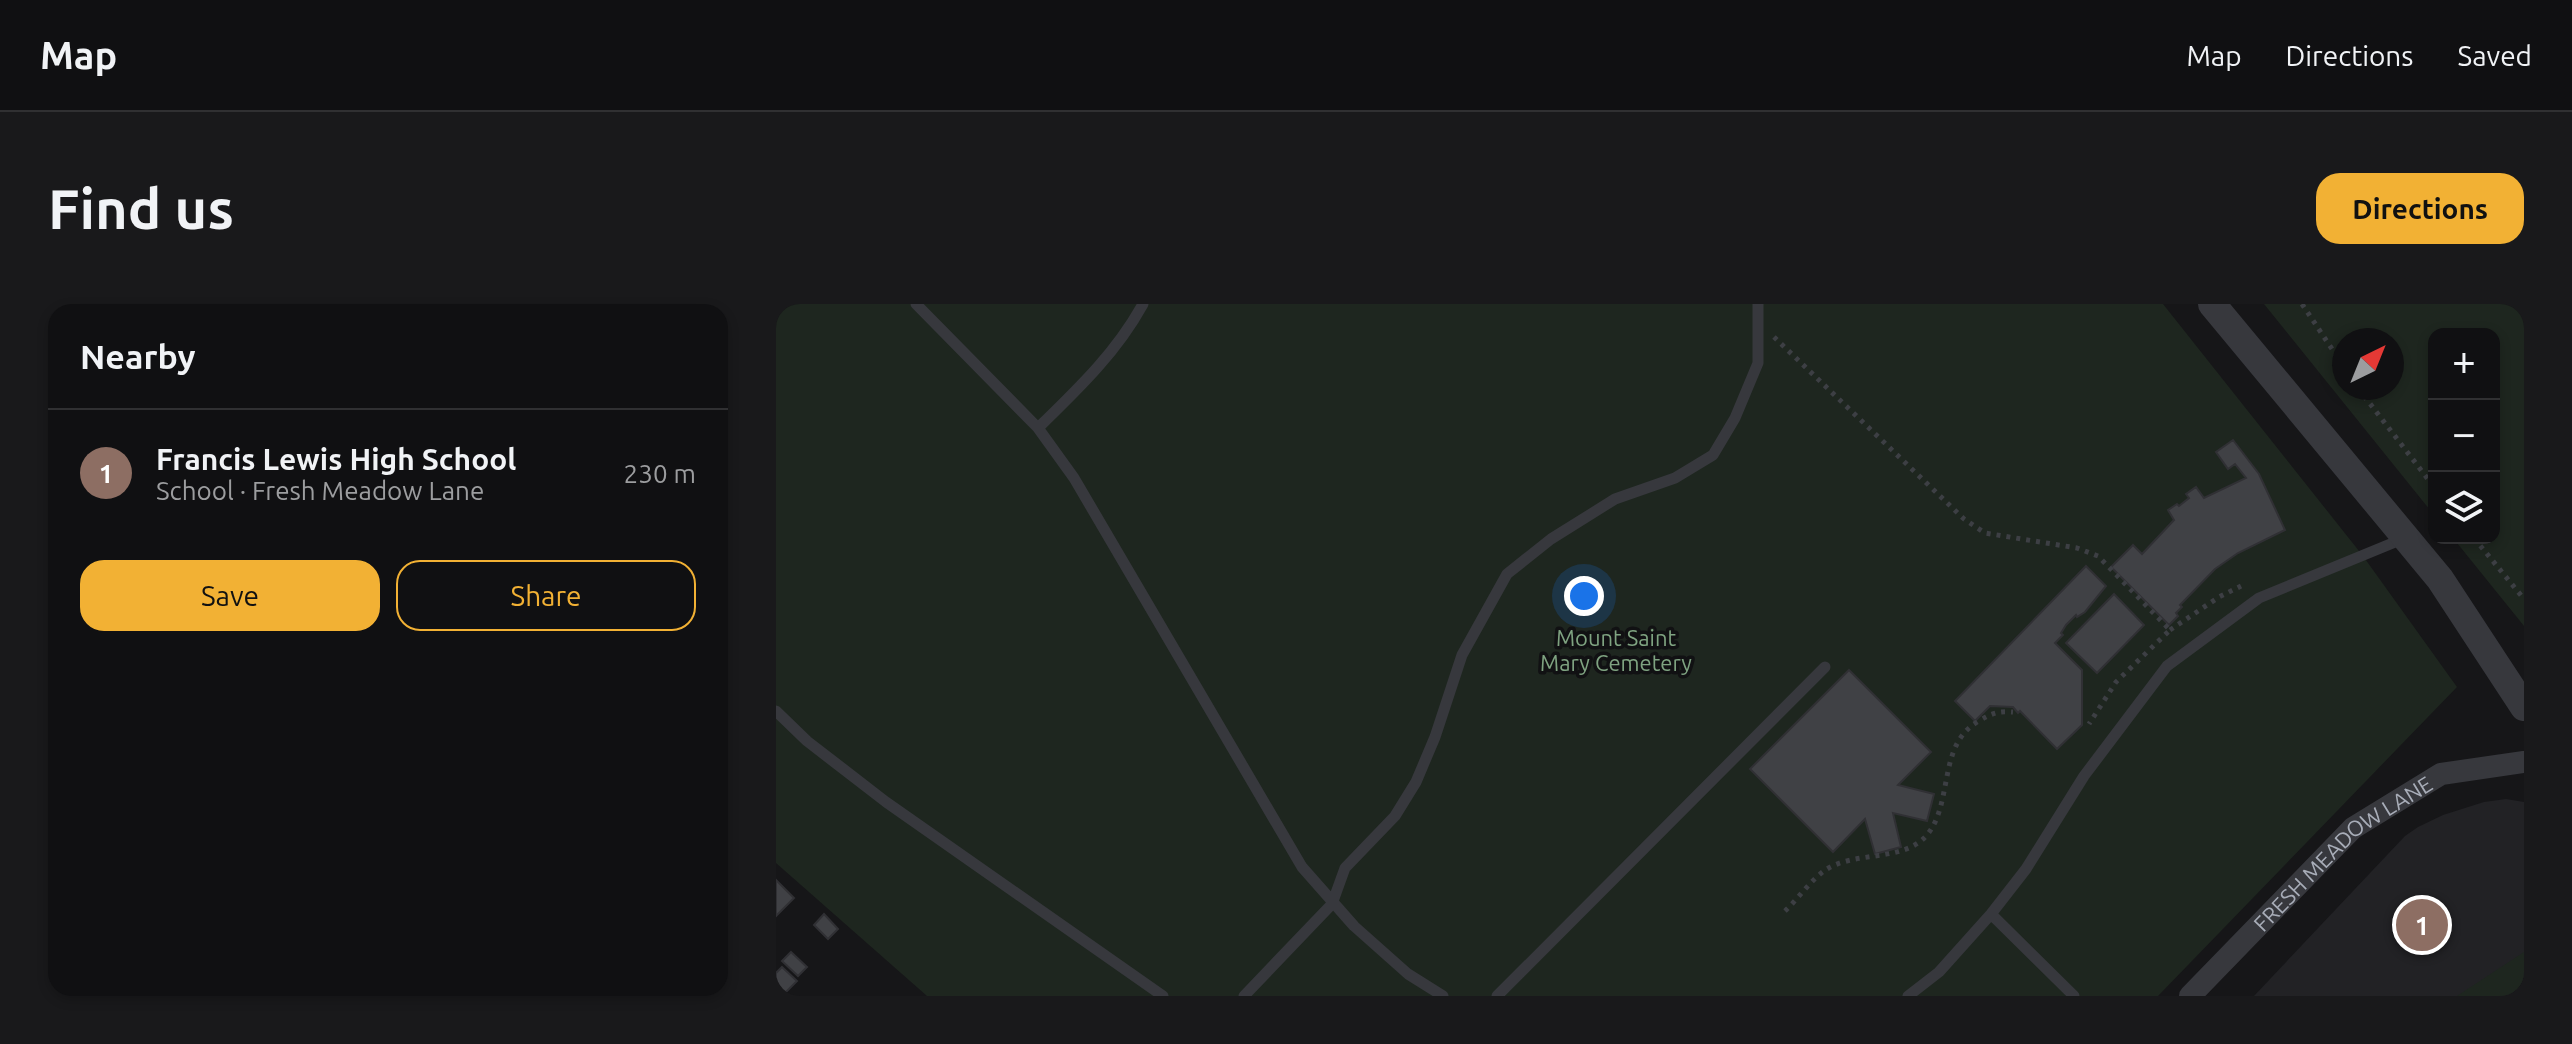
<!DOCTYPE html>
<meta charset="utf-8">
<style>
:root{--surface:#101012;--page:#19191b;--text:#f1f3f6;--muted:#9c9d9f;--line:#303032;--accent:#f2b134}
body{margin:0;font-family:Ubuntu,sans-serif;background:var(--page);color:var(--text)}
.controls{position:absolute;right:24px;top:24px;display:grid;overflow:hidden;border-radius:16px;box-shadow:0 4px 12px #0003}
.controls button{width:72px;height:72px;display:grid;place-items:center;padding:0;border:0;border-bottom:2px solid var(--line);background:var(--surface);color:var(--text);font:40px sans-serif}
.compass{position:absolute;left:1556px;top:24px;width:72px;height:72px;border-radius:50%;background:var(--surface);box-shadow:0 4px 12px #0003;rotate:43deg}
.you{position:absolute;left:808px;top:292px;width:28px;height:28px;margin:-20px;border:6px solid #fff;border-radius:50%;background:#1a73e8;box-shadow:0 0 0 12px #1a73e833}
.badge{display:grid;place-items:center;width:52px;height:52px;border-radius:50%;background:var(--accent);color:#fff;font-size:26px;font-weight:700}
.pin{position:absolute;translate:-50% -50%;border:4px solid #fff;box-shadow:0 2px 8px #0006}
.list{margin:0;padding:0;list-style:none}
h2{display:flex;justify-content:space-between;align-items:center;height:104px;margin:0;padding:0 32px;font-size:34px}
h2 small{font-size:26px;font-weight:400;color:var(--muted)}
.list li{display:grid;grid-template-columns:52px 1fr auto;gap:24px;align-items:center;box-sizing:border-box;height:128px;padding:0 32px;border-top:2px solid var(--line)}
.list b{display:block;font-size:30px;white-space:nowrap}
.list p{margin:0;font-size:26px;white-space:nowrap;color:var(--muted)}
.list em{font-size:26px;font-style:normal;color:var(--muted)}
.actions{display:flex;gap:16px;padding:24px 32px}
.actions a{flex:1;padding:18px 0;border:2px solid var(--accent);border-radius:24px;text-align:center;font-size:28px;color:var(--accent)}
.actions .main{background:var(--accent);color:#111}
.icon{flex:none;width:44px;height:44px;fill:none;stroke:currentColor;stroke-width:2;stroke-linecap:round;stroke-linejoin:round}
.map{position:relative;flex:none;width:1748px;height:692px;overflow:hidden;border-radius:24px}
header{display:flex;align-items:center;gap:48px;box-sizing:border-box;height:112px;padding:0 40px;background:var(--surface);border-bottom:2px solid var(--line)}
header strong{font-size:38px}
nav{display:flex;gap:44px;margin-inline-start:auto;font-size:28px}
.intro{display:flex;align-items:center;justify-content:space-between;box-sizing:border-box;height:192px;padding:0 48px}
h1{margin:0;font-size:56px}
.button{padding:20px 36px;border-radius:24px;background:var(--accent);color:#111;font-size:28px;font-weight:700}
main{display:flex;gap:48px;padding:0 48px}
aside{flex:1;background:var(--surface);border-radius:24px;box-shadow:0 4px 12px #0003}
.map>svg:first-child{display:block}
.built{fill:#222225}
.green{fill:#1e261f;fill-rule:evenodd}
.building{fill:#404145;stroke:#303034;stroke-width:2}
.lines{fill:none;stroke-linecap:round;stroke-linejoin:round}
.path{stroke:#3d3f44;stroke-width:5;stroke-dasharray:4 6;stroke-linecap:butt}
.service{stroke:#37383d;stroke-width:11}
.minor{stroke:#37383d;stroke-width:22}
.tertiary{stroke:#37383d;stroke-width:28}
.labels{text-anchor:middle;dominant-baseline:central;stroke-width:7;stroke-linejoin:round;paint-order:stroke}
.park-label{font-size:22px;fill:#7fa381;stroke:#111113}
.street-label{font-size:22px;fill:#a8adb8;stroke:#111113}
</style>
<header>
<strong>Map</strong>
<nav><a>Map</a><a>Directions</a><a>Saved</a></nav>
</header>
<div class="intro"><h1>Find us</h1><a class="button">Directions</a></div>
<main>
<aside>
<h2>Nearby<small></small></h2>
<ul class="list">
<li><span class="badge" style="background:#8d6e63">1</span><div><b>Francis Lewis High School</b><p>School · Fresh Meadow Lane</p></div><em>230 m</em></li>
</ul>
<div class="actions"><a class="main">Save</a><a>Share</a></div>
</aside>
<div class="map">
<svg width="1748" height="692" viewBox="0 0 1748 692">
<rect width="100%" height="100%" fill="#161618"/>
<path class="built" d="M1730,495l18,3v194h-270l151,-160 13,-9 25,-12 41,-13z"/>
<path class="green" d="M0,0h1387l200,252 94,131 -299,309h-1231l-151,-133z
M1488,0h260v322l-71,-88h41v-204h-60v181zM1568,36h48v48h-48z
M1748,648v44h-67z"/>
<path class="building" d="M1457,136l26,34 26,56 -47,23 -23,16 -35,36 2,2 -6,6 2,3 -9,9 -58,-58 22,-22 9,9 32,-34 -6,-10 9,-6 2,2 10,-8 -3,-4 10,-7 8,11 42,-20 -11,-14 -7,5 -12,-17z
M1310,262l20,20 -21,26 -8,5 -1,-2 -10,10 -5,8 2,2 -8,8 27,27v55l-25,24 -37,-38 -2,2 -5,-6 -23,-1 -15,15 -20,-20z
M1338,290l30,31 -47,48 -31,-30z
M1073,366l82,82 -33,33 36,9 -7,27 -34,-8 8,34 -26,7 -10,-35 -32,33 -83,-83z
M0,576l18,18 -18,18z
M48,610l14,15 -10,10 -14,-14z
M15,648l16,15 -9,9 -16,-15z
M6,663l15,14 -14,14 -7,-8v-14z"/>
<g class="lines">
<path class="path" d="M1526,0l42,63
M998,33l190,182 21,14 92,15 21,8 72,74 -54,52 -27,42
M1582,84l76,99
M1698,234l50,61
M1394,326l49,-33 22,-11
M1009,607c13,-12 25,-30 39,-40 29,-21 79,-8 103,-36 27,-33 10,-91 52,-114 13,-8 19,-10 34,-9"/>
<path class="service" d="M140,0l122,124 36,50 228,389 52,59 54,48 35,22
M262,124c40,-39 78,-75 105,-124
M0,407l31,30 79,61 277,194
M1215,610l83,82
M468,692l88,-92 13,-36 50,-52 21,-34 19,-45 27,-82 45,-81 44,-35 64,-40 60,-21 38,-23 22,-37 23,-55v-59
M721,692l328,-329
M1132,692l31,-24 52,-58 35,-45 58,-93 83,-110 92,-68 146,-60"/>
<path class="minor" id="s1" d="M1414,692l163,-168 88,-54 83,-12"/>
<path class="tertiary" d="M1436,0l228,275 84,128"/>
</g>
<g class="labels">
<g class="park-label">
<text x="840" y="333">Mount Saint<tspan x="840" dy="25">Mary Cemetery</tspan></text>
</g>
<g class="street-label">
<text stroke="none"><textPath href="#s1" startOffset="210">FRESH MEADOW LANE</textPath></text>
</g>
</g>
</svg>
<div class="controls">
<button>+</button>
<button>−</button>
<button><svg class="icon" aria-label="layers" viewBox="0 0 24 24"><path d="M12 4l9 5-9 5-9-5zM3 14l9 5 9-5"/></svg></button>
</div>
<svg class="compass" viewBox="-18 -18 36 36"><path d="M0-13l5 13h-10z" fill="#e53935"/><path d="M0 13l5-13h-10z" fill="#9c9d9f"/></svg>
<div class="you"></div>
<div class="pin badge" style="left:1646px;top:621px;background:#8d6e63">1</div>
</div>
</main>
